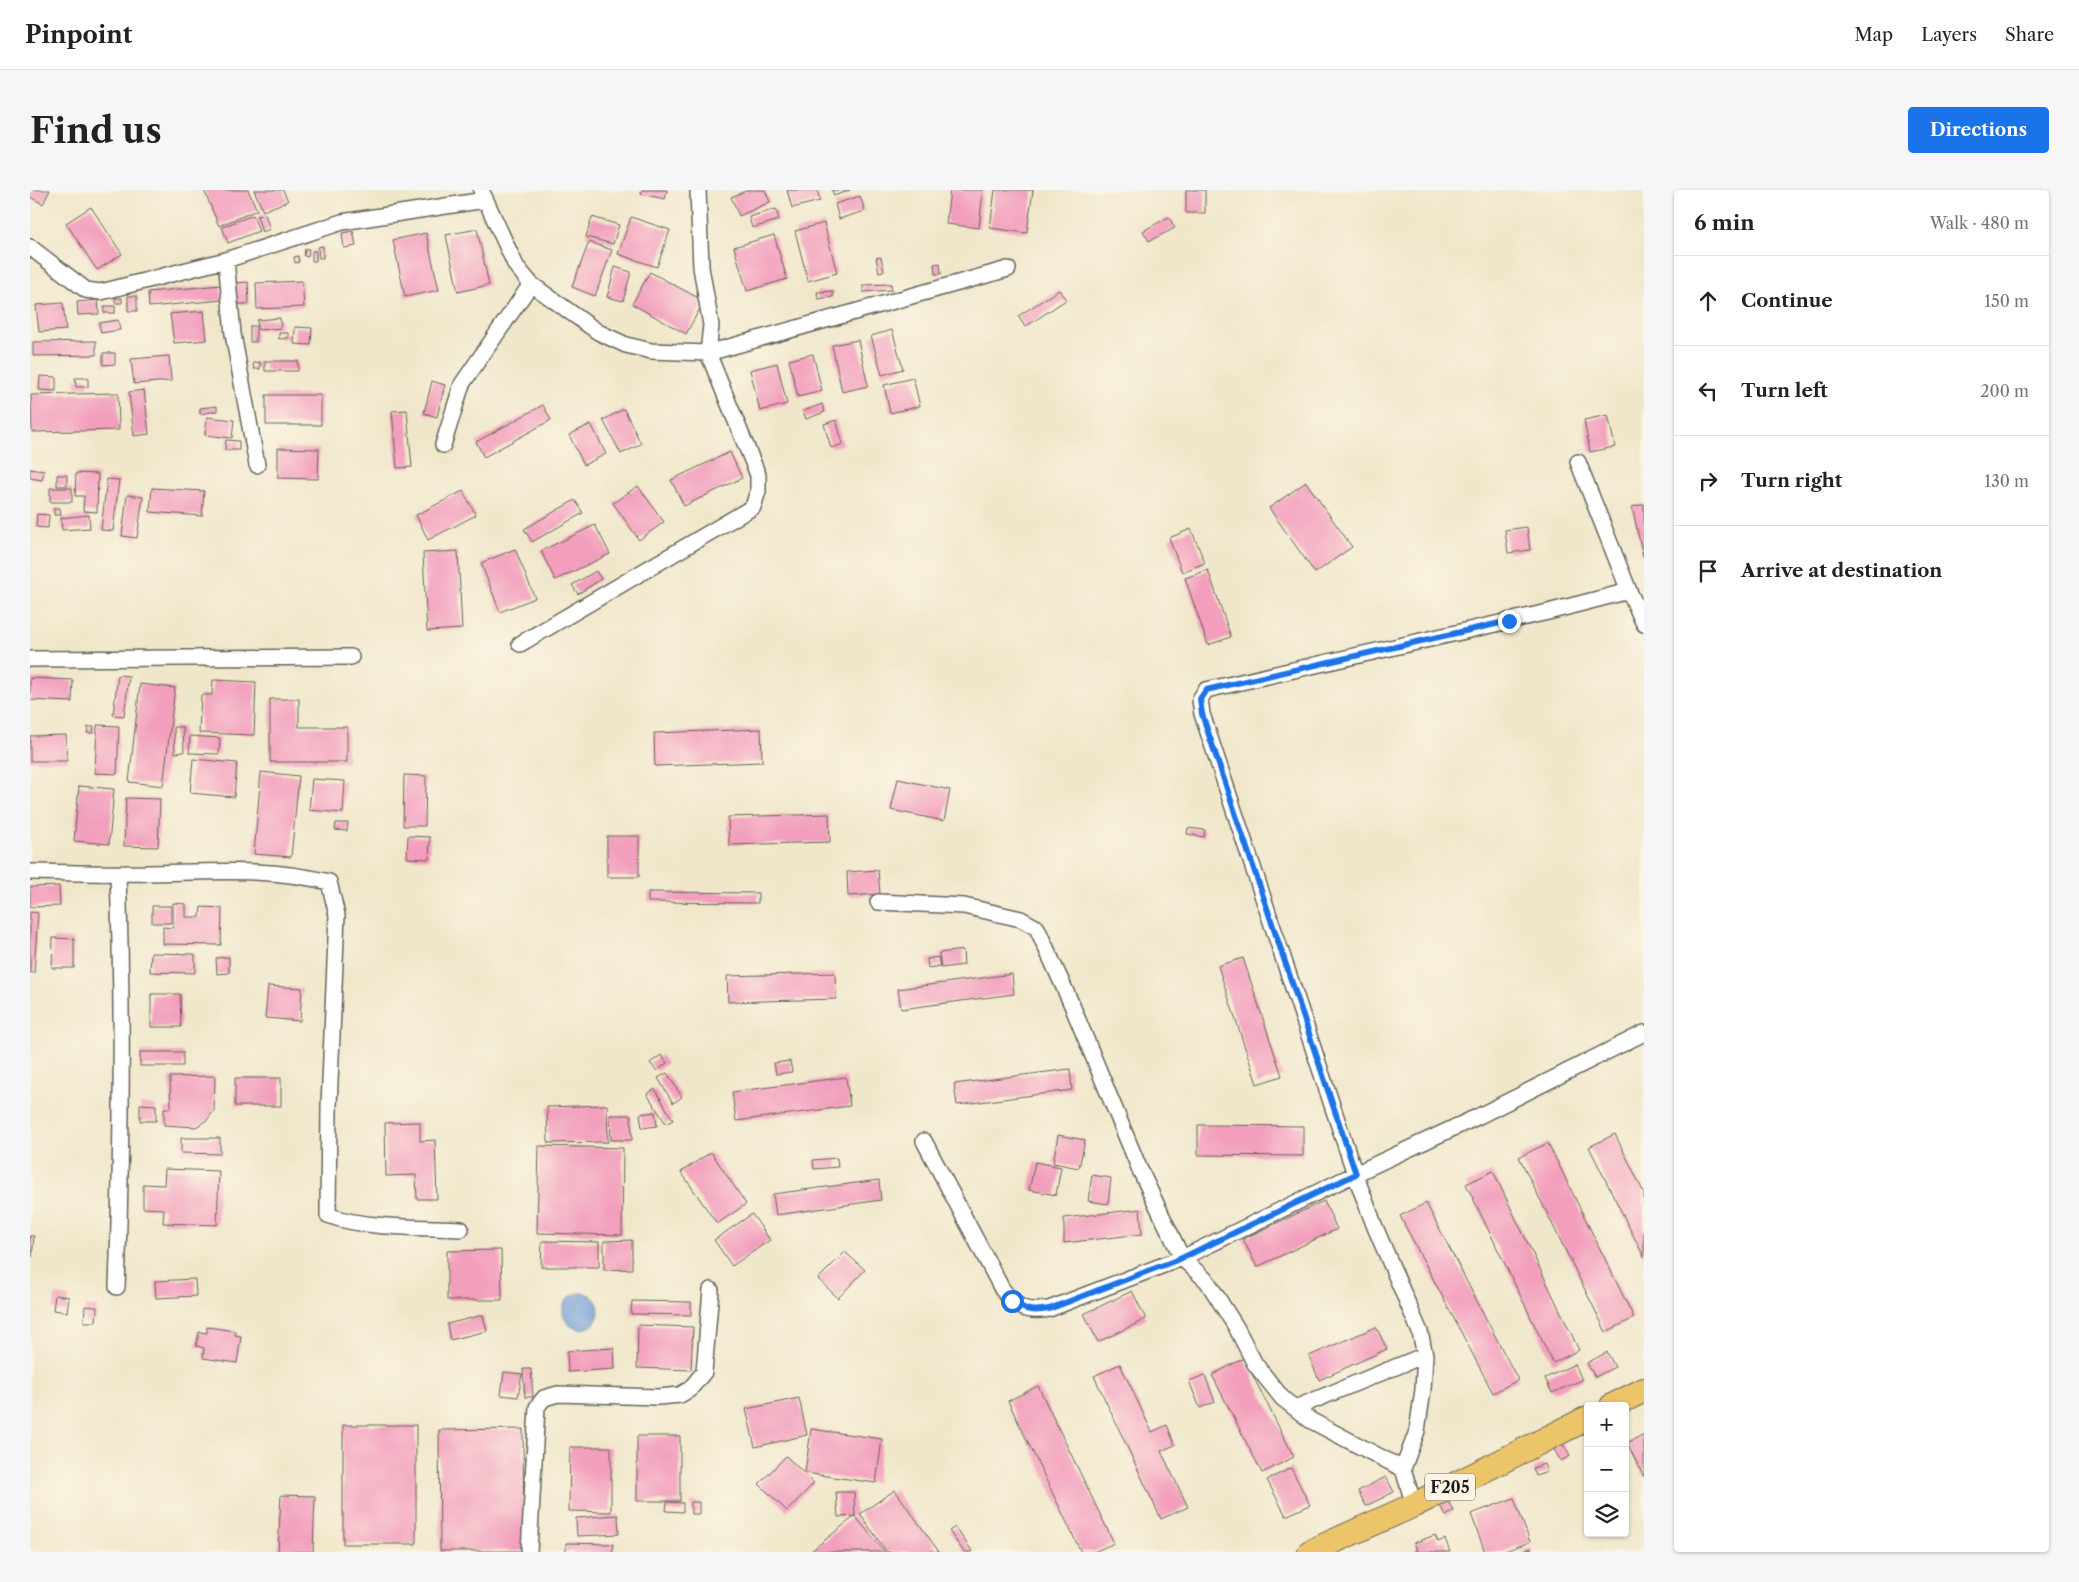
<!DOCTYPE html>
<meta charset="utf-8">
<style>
:root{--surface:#fff;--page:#f6f6f6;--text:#222;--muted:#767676;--line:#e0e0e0;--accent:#1a73e8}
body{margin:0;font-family:"Libre Caslon Text",serif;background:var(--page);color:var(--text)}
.controls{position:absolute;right:15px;bottom:15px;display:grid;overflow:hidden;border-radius:5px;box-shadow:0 1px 4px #0004}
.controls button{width:45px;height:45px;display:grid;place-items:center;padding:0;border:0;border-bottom:1px solid var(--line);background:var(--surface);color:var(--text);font:25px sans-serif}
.stop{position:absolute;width:15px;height:15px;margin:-11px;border:4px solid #1a73e8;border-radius:50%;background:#fff}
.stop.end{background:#1a73e8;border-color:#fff;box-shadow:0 1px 5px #0008}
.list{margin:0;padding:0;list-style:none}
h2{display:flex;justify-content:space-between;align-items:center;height:65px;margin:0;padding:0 20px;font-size:21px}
h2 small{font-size:16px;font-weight:400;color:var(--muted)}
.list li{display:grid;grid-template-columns:32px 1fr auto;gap:15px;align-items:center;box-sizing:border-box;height:90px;padding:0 20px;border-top:1px solid var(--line)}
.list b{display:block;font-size:19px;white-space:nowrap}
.list em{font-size:16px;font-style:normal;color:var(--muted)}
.icon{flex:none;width:28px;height:28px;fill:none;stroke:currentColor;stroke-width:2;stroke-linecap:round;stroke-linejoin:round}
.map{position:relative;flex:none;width:1614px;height:1362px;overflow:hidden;border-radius:5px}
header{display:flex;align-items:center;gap:30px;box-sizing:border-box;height:70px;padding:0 25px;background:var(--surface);border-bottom:1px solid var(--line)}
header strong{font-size:24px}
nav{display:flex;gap:28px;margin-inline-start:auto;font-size:18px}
.intro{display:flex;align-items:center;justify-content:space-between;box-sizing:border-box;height:120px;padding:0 30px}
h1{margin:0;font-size:35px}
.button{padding:12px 22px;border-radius:5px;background:var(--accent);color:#fff;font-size:18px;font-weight:700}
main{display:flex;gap:30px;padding:0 30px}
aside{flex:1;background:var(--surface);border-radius:5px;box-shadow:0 1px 4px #0004}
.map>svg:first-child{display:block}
.water{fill:#6e9dd7;stroke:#455c7a}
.building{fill:#f29ebc}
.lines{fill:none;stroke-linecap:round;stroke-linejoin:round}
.street-casing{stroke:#666359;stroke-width:18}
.primary-casing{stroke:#666359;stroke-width:26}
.street{stroke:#fff;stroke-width:15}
.primary{stroke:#edc569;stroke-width:24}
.route{stroke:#1a73e8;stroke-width:6}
.labels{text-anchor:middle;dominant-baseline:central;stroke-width:4.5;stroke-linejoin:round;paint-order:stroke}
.shield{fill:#fcf5e5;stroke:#5f5d58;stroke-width:1}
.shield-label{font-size:16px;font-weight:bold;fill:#1c1c1c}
</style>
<header>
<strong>Pinpoint</strong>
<nav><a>Map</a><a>Layers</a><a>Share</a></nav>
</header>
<div class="intro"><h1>Find us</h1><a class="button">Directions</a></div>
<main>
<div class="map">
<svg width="1614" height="1362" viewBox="0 0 1614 1362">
<rect width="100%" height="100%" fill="#fcf5e5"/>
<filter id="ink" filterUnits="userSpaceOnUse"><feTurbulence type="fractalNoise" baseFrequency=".02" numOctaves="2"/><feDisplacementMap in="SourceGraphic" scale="10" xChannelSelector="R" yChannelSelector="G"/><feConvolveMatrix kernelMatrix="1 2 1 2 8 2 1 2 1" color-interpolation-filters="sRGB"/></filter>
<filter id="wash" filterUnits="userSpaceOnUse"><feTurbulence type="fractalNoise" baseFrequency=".0096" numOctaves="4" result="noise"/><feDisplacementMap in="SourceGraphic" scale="20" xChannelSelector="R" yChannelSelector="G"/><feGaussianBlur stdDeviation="1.12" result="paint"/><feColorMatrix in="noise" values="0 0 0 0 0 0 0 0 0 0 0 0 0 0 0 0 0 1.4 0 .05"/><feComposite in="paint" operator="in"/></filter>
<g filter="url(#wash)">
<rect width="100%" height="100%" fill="#f0e7cb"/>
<path class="water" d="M533 1121a18 18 0 1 1 36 0a18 18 0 1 1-36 0Z"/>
<g id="blocks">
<path class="building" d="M0,0h20l-7,14 -13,-7z
M174,0h44l9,20 -38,16z
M224,0h29l5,11 -25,10z
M612,0h25l-2,9 -24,-5z
M718,0h17l5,12 -31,14 -8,-19z
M757,0h30l3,11 -28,7z
M802,0h18l-16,6z
M920,0h33l-4,38 -33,-4z
M965,0h38l-6,43 -37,-5z
M1156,0h19v23h-19z
M830,6l5,15 -26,8 -4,-15z
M61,17l31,47 -25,16 -31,-47z
M746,19l3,11 -27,8 -3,-11z
M235,24l5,15 -8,3 -5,-16z
M223,25l6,16 -31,12 -6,-16z
M562,27l27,8 -6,19 -27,-7z
M601,27l39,13 -13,37 -39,-13z
M1139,27l6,11 -26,13 -6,-10z
M794,33l13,50 -29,8 -13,-50z
M447,39l12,56 -31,7 -12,-57z
M323,41l3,15 -12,2 -2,-15z
M396,43l13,57 -34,7 -12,-57z
M744,45l13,44 -40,12 -13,-44z
M559,52l23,8 -17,46 -23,-9z
M293,56v12h-4l-1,-11z
M275,59h4l-1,8 -4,-1z
M282,61h4v10h-4z
M268,66l1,6 -4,1 -1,-6z
M851,67l3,14 -5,1 -3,-14z
M910,73l1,11h-6l-1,-10z
M585,77l16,5 -8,29 -16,-4z
M620,82l54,29 -18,33 -54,-30z
M272,91l2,26 -47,2 -1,-26z
M218,92l1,22h-14v-21z
M861,94l1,6 -29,2v-7z
M191,95l1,15 -73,7 -1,-15z
M1029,100l7,10 -41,27 -7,-11z
M803,101v6l-15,2 -1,-7z
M98,106h9v15h-9z
M85,108h7v5h-7z
M68,110l1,14 -21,1 -1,-13z
M33,113l3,27 -27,2 -3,-27z
M74,116h11v7h-11z
M174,121l3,29 -33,3 -4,-29z
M250,128l1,10 -23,2 -1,-10z
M88,130l2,10 -19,3 -2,-10z
M220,136h6v16h-6z
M265,137l17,1 -1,17 -17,-1z
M862,140l11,39 -21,6 -11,-39z
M249,143h9v5l-9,1z
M828,150l10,46 -26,6 -10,-47z
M66,151v14l-63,1v-14z
M73,163h12v11l-12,1z
M783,164l9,37 -24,6 -9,-37z
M139,166l2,25 -37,3 -3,-25z
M235,171h33v10h-33z
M230,172v7h-6l-1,-6z
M747,173l10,41 -27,7 -10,-41z
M10,186l16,1v14l-17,-1z
M45,188h13v9h-12z
M883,188l7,28 -30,7 -6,-28z
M402,191l13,4 -8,32 -13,-4z
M114,200l5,44 -15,2 -5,-44z
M88,203l1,37 -87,2 -1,-37z
M236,205h55v30h-55z
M792,214l3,8 -19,7 -3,-8z
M513,215l8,15 -67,37 -8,-15z
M187,216v5l-17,3v-6z
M594,219l17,35 -20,10 -18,-34z
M377,220l5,57 -15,1 -5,-57z
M1578,225l7,32 -25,5 -6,-32z
M177,227l27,3 -2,18 -27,-3z
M806,230l7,24 -12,4 -7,-24z
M561,234l15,30 -22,11 -15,-30z
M196,250l13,1v9h-14z
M248,258l41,1 -1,30 -40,-1z
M700,262l12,26 -58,28 -13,-26z
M0,279l14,2 -2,9 -12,-2z
M46,283l22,1 -1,38 -14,-1 1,-15h-9z
M27,285h10v11h-10z
M77,289l12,1 -6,51 -12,-1z
M1276,292l46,65 -37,26 -46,-65z
M608,296l26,36 -25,18 -26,-37z
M20,298h22v14h-22z
M122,298l52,3 -2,25 -52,-4z
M433,301l13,24 -48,25 -12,-25z
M97,305l16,2 -6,41 -15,-2z
M545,310l8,13 -51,29 -8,-13z
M1614,314v52h-1l-11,-49z
M24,318h6l1,7h-7z
M7,324l12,1 -1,13 -12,-1z
M59,325l1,13 -28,2 -1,-12z
M565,335l15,29 -55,26 -14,-29z
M1497,337l3,23 -22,3 -3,-23z
M1161,339l14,34 -23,9 -13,-34z
M485,359l20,49 -35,14 -19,-49z
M428,361l4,78 -35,2 -4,-78z
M1178,380l23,67 -23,8 -23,-67z
M566,381l5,8 -23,15 -6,-9z
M88,485l11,1 -5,40 -11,-1z
M0,488l43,2 -1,22 -42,-2z
M183,490l43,2 -2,53 -55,-2 2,-38h11z
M110,494l35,4 -12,98 -34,-4z
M240,509h29v28h48v35h-77z
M67,535l22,1 -2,48 -22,-1z
M58,537h6l-1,6h-6z
M144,537h9l1,25 -9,1z
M731,539l1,33 -107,4 -1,-33z
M36,545l1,26h-37v-25z
M160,546l30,2 -1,16 -30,-1z
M163,569l44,4 -3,34 -44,-4z
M231,582l38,4 -8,81 -37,-3z
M374,585l22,1 -1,50h-22z
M282,589l33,2 -2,32 -34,-3z
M868,589l52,11 -6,31 -53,-11z
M49,596l35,3 -5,55 -35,-3z
M96,608l34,1 -2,48 -34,-1z
M799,624l1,28 -101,3 -1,-28z
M306,633h12l-1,8 -12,-1z
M1158,638l17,2 -1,7 -17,-3z
M378,646l22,1 -1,22 -22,-1z
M577,646h32v41h-32z
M848,680l2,24 -32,2 -1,-24z
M29,696l1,20 -30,1v-20z
M618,702l110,1v10l-110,-1z
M143,713l13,1v13h14l1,-10 21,1 -1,37 -58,-1v-17l10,1z
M122,716h19v17h-19z
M0,722l8,1 -4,60 -4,-1z
M23,748l21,1v29h-22z
M933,760l1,15 -23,3 -2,-15z
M121,763l44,1v19l-45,-1z
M199,767v16l-12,1 -1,-16z
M908,767l2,9 -12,2 -1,-9z
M1213,768l39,118 -25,8 -39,-118z
M805,783l1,26 -108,3 -1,-26z
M982,784l2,20 -113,15 -3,-20z
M238,796l34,2 -2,33 -35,-3z
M121,804h29l1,33h-30z
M110,862h43v14h-43z
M631,865l6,8 -10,8 -7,-8z
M760,871l2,11 -16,2 -2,-11z
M1040,879l2,21 -115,15 -3,-21z
M637,883l15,24 -9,6 -15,-25z
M185,886l-1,35 -7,9 -11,7 -32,-2v-17h7l-1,-31z
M816,887l4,29 -114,15 -4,-29z
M205,888h46v28h-46z
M625,899l18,31 -7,4 -19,-30z
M110,914l16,1v16h-16z
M577,915l1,37 -60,1 -1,-36z
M625,922l2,14 -15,2 -2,-14z
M580,925h21l1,25h-21z
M390,932v19l15,-1 2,59h-20l-1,-24 -30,1 -1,-53z
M1168,935l105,1v30l-105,-1z
M1585,944l29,59v64l-55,-110z
M1028,945l27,5 -6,28 -26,-5z
M151,948h39v16l-39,-1z
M1518,953l86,175 -28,14 -87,-175z
M509,956l84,2 -1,87 -85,-2z
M681,962l35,52 -29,20 -36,-52z
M807,968l1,9 -24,2 -1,-9z
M1005,972l26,5 -5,28 -27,-5z
M135,979l54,2 -2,54 -54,-2 1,-14 -21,-1v-24l21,1z
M1463,981l86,179 -26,13 -87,-179z
M1062,985l19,3 -3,26 -20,-3z
M849,990l2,20 -105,15 -3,-21z
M1294,1011l13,28 -80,38 -14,-28z
M1396,1013l92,177 -25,13 -93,-177z
M1110,1019l2,25 -78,9v-25z
M722,1024l18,26 -38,26 -18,-26z
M0,1046h4l-2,21 -2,-1z
M602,1050v29l-28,1v-29z
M512,1051l57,1v25h-58z
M471,1060l1,50h-55v-49z
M815,1062l20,18 -27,28 -20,-19z
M165,1089l1,17 -40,2 -1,-17z
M1102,1101l14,28 -48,23 -14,-28z
M25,1105l14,2 -2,15 -14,-2z
M602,1111l59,1v13l-60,-1z
M55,1116l12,1 -1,15h-12z
M453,1125l4,16 -37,9 -3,-16z
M608,1135l55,2 -2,43 -54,-2z
M177,1137l28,4v4l6,1 -4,27 -34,-5 1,-10 -8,-2 3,-14 8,1z
M1346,1137l11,22 -68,31 -10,-24z
M584,1158l1,21 -47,3 -1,-21z
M1577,1162l8,15 -20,10 -8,-14z
M1214,1168l50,99 -32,16 -50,-98z
M1090,1174l32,68 15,-7 8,20 -14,6 27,56 -27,12 -67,-143z
M1545,1174l7,16 -30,13 -7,-15z
M493,1179h8l2,28h-8z
M474,1182l18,2 -4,23 -17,-2z
M1175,1185l10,27 -15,6 -11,-27z
M1008,1196l76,157 -20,9h-13l-73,-151z
M769,1208l8,37 -52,12 -9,-38z
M313,1235h73v119h-73z
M493,1239l1,122h-84l-1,-121z
M781,1239l71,10 -6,44 -71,-10z
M1614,1244v43l-17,-34z
M607,1246h43v65h-43z
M1532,1253l8,13 -9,5 -8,-13z
M540,1257h41v65l-42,-1z
M756,1266l28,27 -27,28 -28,-27z
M1514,1274l3,8 -11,4 -3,-8z
M1261,1278l19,37 -24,11 -19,-36z
M1356,1287l8,15 -28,14 -8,-15z
M865,1300l44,62h-52l-27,-38z
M806,1302h18l1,24 30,36h-75l45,-36 -17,1z
M251,1305l34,1 -2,56h-35z
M1484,1308l16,44 -28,10h-17l-14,-38z
M1417,1309l7,12 -8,5 -7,-12z
M637,1312l16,1v9l-17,-1z
M661,1312h8v12h-8z
M588,1325l1,19 -42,2 -1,-18z
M925,1337l17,24 -1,1h-7l-15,-21z
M1405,1345l3,7 7,-3 5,13h-37l4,-2 -3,-7z
M536,1353l47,1v8h-47z
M1501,1358l1,4h-12z"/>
</g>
</g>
<g filter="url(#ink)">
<use href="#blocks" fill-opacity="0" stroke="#666359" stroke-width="1"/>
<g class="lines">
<defs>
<path id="street" d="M451,0l35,76 15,18 67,48 28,13 25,6 57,2 300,-84
M0,57l56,43 15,2 125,-32 116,-38 143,-22
M196,70l7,74 24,131
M413,255l19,-61 69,-100
M1548,272l51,129 15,33
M490,454l233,-137 5,-16v-16l-50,-122 3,-28 -10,-58 -3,-77
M0,469l321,-2
M0,682c40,1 79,2 119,1 61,-1 120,-6 180,9l8,33 -8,191 -1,109c35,14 94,12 133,14
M848,712l86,4 57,13 16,9 34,75 69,167 42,88 25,23 29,46 19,37 27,34 28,22 93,49
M894,951l78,148c15,19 23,24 47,20l133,-51 173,-84 124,-58 165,-83
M87,1097c5,-138 6,-275 1,-413
M1265,1218l130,-53
M1384,1315l-11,-36 14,-38 6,-41 2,-35 -5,-23 -45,-105 -20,-53 -153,-460 -2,-15 6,-9 342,-78 81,-21
M499,1362l8,-145 7,-9 14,-4 100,3 22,-2 10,-6 14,-17 7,-82"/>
<path id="primary" d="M1582,1216l32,-16
M1280,1362l104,-47 174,-87"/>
</defs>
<use href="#street" class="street-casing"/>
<use href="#primary" class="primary-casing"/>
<use href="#street" class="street"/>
<use href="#primary" class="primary"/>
</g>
</g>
<g class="lines" filter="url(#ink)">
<path class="route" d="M982,1111c13,10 21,11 37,8l133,-51 174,-84 -154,-460 -2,-15 6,-9 303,-69"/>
</g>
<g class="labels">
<rect class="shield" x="1395" y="1283.5" width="50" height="27" rx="4"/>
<g class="shield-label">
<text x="1420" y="1297">F205</text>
</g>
</g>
</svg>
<div class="controls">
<button>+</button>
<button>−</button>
<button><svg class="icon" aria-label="layers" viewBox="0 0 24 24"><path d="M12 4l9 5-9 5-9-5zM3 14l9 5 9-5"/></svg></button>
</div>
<div class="stop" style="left:982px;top:1111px"></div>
<div class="stop end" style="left:1479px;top:431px"></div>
</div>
<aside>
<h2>6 min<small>Walk · 480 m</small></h2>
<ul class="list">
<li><svg class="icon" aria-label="ahead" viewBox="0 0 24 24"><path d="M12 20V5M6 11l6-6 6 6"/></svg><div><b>Continue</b></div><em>150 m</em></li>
<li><svg class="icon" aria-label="left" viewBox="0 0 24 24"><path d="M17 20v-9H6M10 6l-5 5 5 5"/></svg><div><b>Turn left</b></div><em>200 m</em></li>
<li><svg class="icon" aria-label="right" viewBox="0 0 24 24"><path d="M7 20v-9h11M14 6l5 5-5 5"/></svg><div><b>Turn right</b></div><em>130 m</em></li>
<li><svg class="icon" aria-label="arrive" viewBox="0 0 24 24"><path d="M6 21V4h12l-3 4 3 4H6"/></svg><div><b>Arrive at destination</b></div></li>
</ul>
</aside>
</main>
